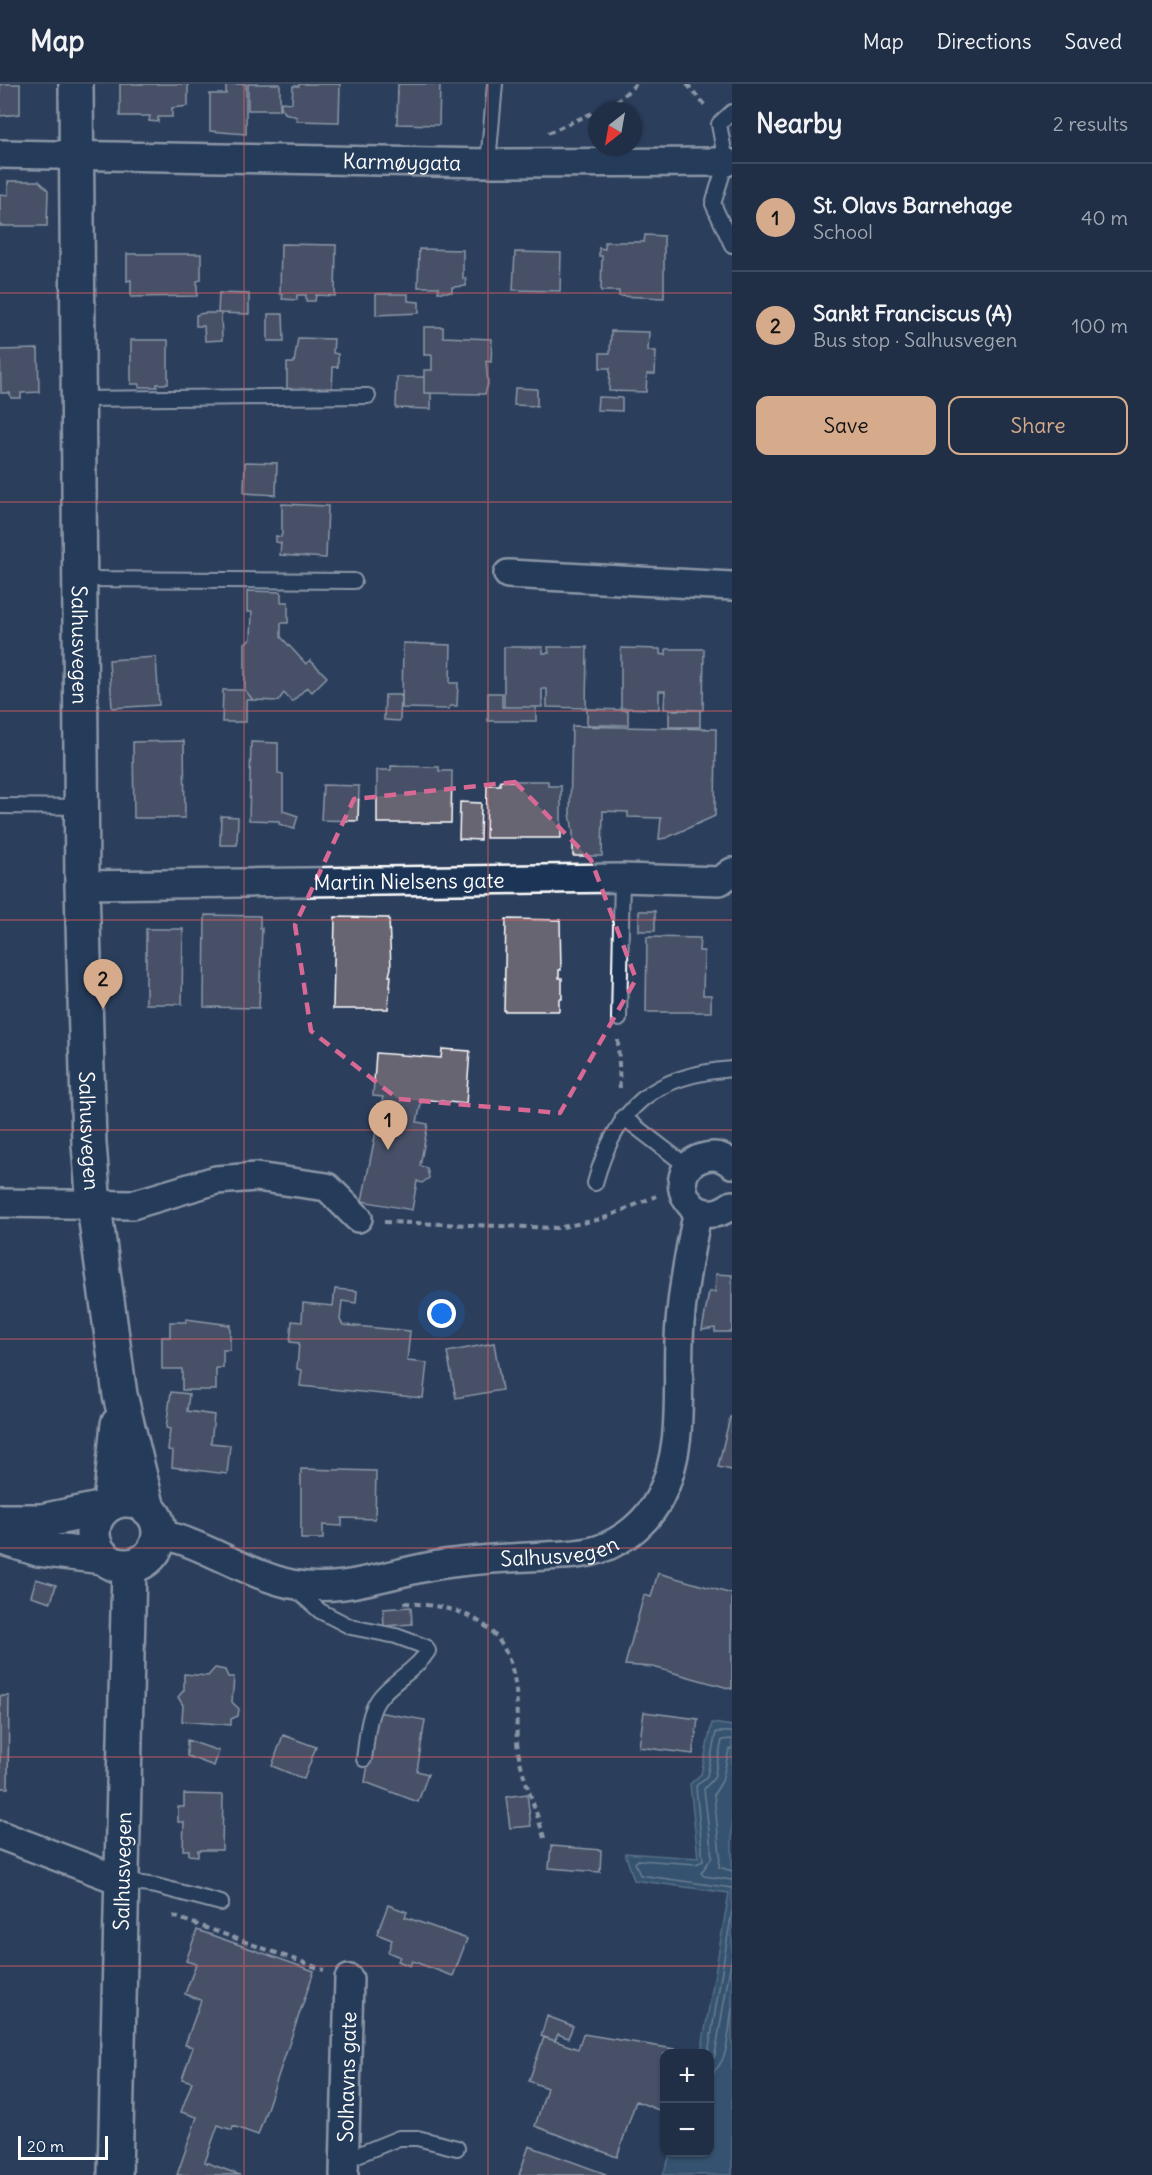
<!DOCTYPE html>
<meta charset="utf-8">
<style>
:root{--surface:#212f46;--page:#29374d;--text:#f1f3f6;--muted:#a2a9b3;--line:#3e4a5f;--accent:#d6ab8b}
body{margin:0;font-family:Delius,sans-serif;background:var(--page);color:var(--text)}
.controls{position:absolute;right:18px;bottom:18px;display:grid;overflow:hidden;border-radius:12px;box-shadow:0 2px 4px #0004}
.controls button{width:54px;height:54px;display:grid;place-items:center;padding:0;border:0;border-bottom:2px solid var(--line);background:var(--surface);color:var(--text);font:30px sans-serif}
.compass{position:absolute;left:588px;top:18px;width:54px;height:54px;border-radius:50%;background:var(--surface);box-shadow:0 2px 4px #0004;rotate:211deg}
.scale{position:absolute;left:18px;bottom:15px;width:90px;box-sizing:border-box;padding-left:6px;border:3px solid #fff;border-top:0;font-size:16px;line-height:21px;white-space:nowrap;color:#fff;-webkit-text-stroke:4px #1d3557;paint-order:stroke}
.you{position:absolute;left:442px;top:1230px;width:21px;height:21px;margin:-15px;border:4px solid #fff;border-radius:50%;background:#1a73e8;box-shadow:0 0 0 9px #1a73e833}
.badge{display:grid;place-items:center;width:39px;height:39px;border-radius:50%;background:var(--accent);color:#111;font-size:20px;font-weight:700}
.pin{position:absolute;translate:-50% -50px;filter:drop-shadow(0 2px 3px #0008)}
.pin::after{content:'';position:absolute;top:32px;width:21px;height:18px;background:inherit;clip-path:polygon(0 0,100% 0,50% 100%)}
.list{margin:0;padding:0;list-style:none}
h2{display:flex;justify-content:space-between;align-items:center;height:78px;margin:0;padding:0 24px;font-size:26px}
h2 small{font-size:20px;font-weight:400;color:var(--muted)}
.list li{display:grid;grid-template-columns:39px 1fr auto;gap:18px;align-items:center;box-sizing:border-box;height:108px;padding:0 24px;border-top:2px solid var(--line)}
.list b{display:block;font-size:22px;white-space:nowrap}
.list p{margin:0;font-size:20px;white-space:nowrap;color:var(--muted)}
.list em{font-size:20px;font-style:normal;color:var(--muted)}
.actions{display:flex;gap:12px;padding:18px 24px}
.actions a{flex:1;padding:14px 0;border:2px solid var(--accent);border-radius:12px;text-align:center;font-size:21px;color:var(--accent)}
.actions .main{background:var(--accent);color:#111}
.map{position:relative;flex:none;width:732px;height:2091px;overflow:hidden}
header{display:flex;align-items:center;gap:36px;box-sizing:border-box;height:84px;padding:0 30px;background:var(--surface);border-bottom:2px solid var(--line)}
header strong{font-size:28px}
nav{display:flex;gap:33px;margin-inline-start:auto;font-size:21px}
main{display:flex}
aside{flex:1;background:var(--surface)}
.map>svg:first-child{display:block}
.water{fill:#416c88;stroke:#8da7b8;stroke-width:1.5}
.lines{fill:none;stroke-linecap:round;stroke-linejoin:round}
.shore{stroke:#b3c4cf;stroke-width:1.5}
.building{fill:#686573;stroke:#fff;stroke-width:1.5}
.service-casing{stroke:#fff;stroke-width:18}
.minor-casing{stroke:#fff;stroke-width:32}
.tertiary-casing{stroke:#fff;stroke-width:38}
.secondary-casing{stroke:#fff;stroke-width:38}
.path{stroke:#fff;stroke-width:4;stroke-dasharray:6 4.5;stroke-linecap:butt}
.service{stroke:#1d3557;stroke-width:14}
.minor{stroke:#1d3557;stroke-width:27}
.tertiary{stroke:#1d3557;stroke-width:33}
.secondary{stroke:#1d3557;stroke-width:33}
.marked{fill:none;stroke:#d76994;stroke-width:4.5;stroke-dasharray:12 8;stroke-linejoin:round}
.grid{fill:none;stroke:#e05e5e;stroke-width:1.5;stroke-opacity:0.55}
.labels{text-anchor:middle;dominant-baseline:central;stroke-width:4.5;stroke-linejoin:round;paint-order:stroke}
.street-label{font-size:21px;fill:#fff;stroke:#1d3557}
</style>
<header>
<strong>Map</strong>
<nav><a>Map</a><a>Directions</a><a>Saved</a></nav>
</header>
<main>
<div class="map">
<svg width="732" height="2091" viewBox="0 0 732 2091">
<rect width="100%" height="100%" fill="#2c3f5d"/>
<filter id="ink" filterUnits="userSpaceOnUse"><feTurbulence type="fractalNoise" baseFrequency=".0167" numOctaves="2"/><feDisplacementMap in="SourceGraphic" scale="12" xChannelSelector="R" yChannelSelector="G"/><feConvolveMatrix kernelMatrix="1 2 1 2 8 2 1 2 1" color-interpolation-filters="sRGB"/></filter>
<g filter="url(#ink)">
<path class="water" d="M712,1639l20,3v449h-69l8,-22 39,-1v-98l-9,-1 28,-160 -95,-13 -9,-27 73,5 -8,-74 11,-10z"/>
<g class="lines">
<path class="shore" d="M732,1648h-16l-9,44 -11,10 7,75 -7,3 -58,-4 -3,3 5,12 92,13
M732,1655l-10,1 -8,38 -10,11 8,68 -11,16 3,3 28,4
M732,1664l-3,2 -7,31 -8,13 6,61 -1,12 13,4
M708,1970l24,-143
M710,1980l5,-9 17,-99
M710,1990c20,-11 18,-45 22,-65"/>
</g>
<path class="building" d="M0,0h20v30l-20,2z
M120,0h68v22l-16,2v9h-14v5l-9,-1 1,-5h-30z
M226,0h20v50l-36,-3v-37h16z
M248,0h32v26h-32z
M299,0h41l-1,38 -42,-1v-4l-12,-4 -4,-6v-5l11,1 1,-17h6z
M398,0h42l-1,41 -42,-1z
M8,97h31l9,9 -1,36h-47v-32l8,1z
M645,151l19,1v62l-45,-2v-5h-18l1,-35h-3v-8l6,1v-7h39z
M281,160l55,1 -1,51 -19,-1 -1,6h-9v-6h-9v5l-15,-1 1,-5h-3z
M419,165l44,1v29h3v7l-14,1v5h-14l1,-5h-21z
M515,168l46,1 -1,38 -47,-1z
M127,170h74v26l-4,1v15l-66,1v-17l-4,1z
M219,209l30,1v20l-31,-1z
M376,210h32v7l11,1v11l-43,2z
M204,229h17l1,27 -17,1 -1,-15h-8v-11z
M268,230h15l1,27h-16z
M424,243h19v10l49,2 -1,23 -5,-1 2,23 -3,10 -61,-1v-23h8v-15h-8z
M611,247l38,1 -1,19h8l-1,23h-8l-1,18 -37,-1 1,-23h-10v-15h10z
M298,254l36,1 -1,14 5,1v13h-5l-1,23 -45,-1v-26h7z
M131,256h37v44h-11v3h-18v-3h-8z
M38,265l1,43 -18,1v5h-10l-1,-5h-9l-1,-43z
M397,293h27v16h7v16l-35,-1z
M515,304l22,1v17l-23,-1z
M598,313l24,1v13l-25,-1z
M245,378l32,1 -1,32 -32,-2z
M282,420l46,2 -2,52 -46,-3 1,-12 -5,-1v-6l5,1 1,-3z
M247,507l34,1v10h7v21h-7v14l25,27 4,-4 17,17 -15,15 -5,-5 -15,15 -8,-9 -6,8 -25,-1 -8,-10v-47l6,-4 1,-27h-5z
M403,559l48,2 -1,38h8l-1,23h-7l-1,3 -47,-1z
M504,563h39v6h6l-1,-6h39l-1,61 -39,-1v-18h-5v18h-38z
M621,564l39,1v5l6,1v-6h38l-1,61 -39,-1 1,-18h-6v18l-38,-1z
M156,573l3,48 -47,3 -3,-48z
M223,606h22l8,10h-7v22h-24z
M488,609h14v14h34v14h-48z
M385,611h16l-1,26 -16,-1z
M587,625l41,1v15h-41z
M669,626h31v17h-31z
M572,642l144,3 -1,87 -49,22 -7,1 2,-21 -33,-1v-5l-25,-1 -1,45h-29v-24l-3,-19z
M184,657l1,77h-51l-1,-76z
M251,658l27,1v30l5,1v37l15,5 -4,13 -15,-5v-3l-30,-1z
M391,682l48,1v4h13l-1,52h-74v-53h14z
M500,697h48v5h13v52h-75l1,-53h13z
M323,701l36,1 -1,35 -37,-1z
M460,718l21,1 -1,37 -21,-1z
M221,732l17,1 -1,28h-17z
M639,827h16v20h-16z
M205,831l55,1v12h2l-3,80 -55,-1z
M335,833l54,1 2,50 -2,8h2l-3,33h-55z
M506,835l54,1 1,50h-2v8h3v21h-3v12h-55z
M146,845h37l-1,75h-36z
M647,853l53,1 -1,13h5l-1,44h8v17h-65z
M442,965l28,2 -4,53 -44,-5 -5,23 11,2 -8,42 7,2 2,10 -7,5 -5,-2 -5,29 -50,-9 21,-104 -10,-1 3,-43 65,5z
M716,1190l16,1v57h-17v-4l-13,2 7,-38h6z
M335,1205l22,2 -1,12 -14,-2 -2,19 3,5 67,6 -3,30 20,2 -4,35 -123,-12 2,-16 -5,-1 2,-26 -9,-1 2,-21 10,1 1,-19 30,3z
M186,1235l44,6v25h-7v18h-7v22h-34v-21h-20v-32h8v-15h16z
M494,1259l8,47 -46,8 -9,-46z
M171,1308l18,2 -2,17 27,4 -3,28 19,2 -3,29 -55,-7 1,-16 -5,-1 2,-21 -4,-1z
M730,1333h2v53l-14,-3z
M301,1385l75,2 -1,48 -33,-1v8l-19,-1v14h-22z
M658,1489l74,21v95l-79,-22 -28,-2 19,-70 7,2z
M36,1495l20,6 -5,17 -20,-6z
M411,1523l1,17 -28,2 -1,-17z
M215,1584l10,2 3,7h6l-2,25 7,7 -1,7 -7,3v6l-49,-4 1,-16 -5,-8 6,-7v-16l24,2z
M0,1612h9l-1,92h-8z
M377,1628l48,8 -8,51 11,3 -10,28 -53,-20z
M644,1628l54,7 -5,35 -54,-7z
M283,1651l33,12 -12,32 -32,-13z
M187,1656l32,11 -5,15 -27,-10z
M184,1710l39,1 -1,55h-24v6l-9,-1v-5h-6l1,-28h-6v-15h6z
M527,1710l4,32 -21,2 -4,-31z
M551,1762l50,4 -1,22 -51,-4z
M388,1821l19,7 -2,5 62,22 -14,37 -41,-15 -2,5 -12,-5 2,-4 -12,-5 4,-12 -15,-6z
M197,1846l117,41 -56,164 -25,-9 -1,4 -14,-5 -13,37 35,13h-63l20,-58 -16,-5 11,-30 -10,-3 11,-32 -8,-2 16,-45 -16,-6 11,-30 -10,-3z
M547,1932l26,10 -5,12 -10,-4 -3,7 -14,-5z
M583,1950l97,16v4h-16v47l-3,10 -25,-10 -19,56 -82,-31 12,-38 -18,-7 15,-44 34,12z
M529,2062l77,28 -1,1h-86z"/>
<g class="lines">
<defs>
<path id="service" d="M732,28l-13,12 7,38 -13,42 19,41
M488,79l7,-79
M80,315l288,-3
M81,495l273,2
M0,722l82,1
M619,935l3,-141
M623,1033l65,50
M595,1099c21,-76 58,-108 137,-114
M295,1505l25,22 31,16 45,9 30,11 2,4c-13,21 -37,30 -50,49 -11,16 -11,41 -14,59
M122,1797l34,5 65,17
M345,2076l54,-22h18l40,10"/>
<g id="minor">
<path id="s1" d="M0,70l488,9 238,-1"/>
<path d="M508,490l224,12"/>
<path id="s2" d="M82,801l540,-7 98,3 12,-9"/>
<path d="M732,1080c-10,-8 -18,-10 -30,-6 -41,13 -11,78 30,47"/>
<path d="M0,1119l132,2 84,-25 40,-3 71,10 31,31"/>
<path id="s3" d="M160,1450c46,10 85,40 131,50 51,10 97,-11 147,-19 35,-6 72,-7 108,-9 17,-1 37,-1 54,-7 25,-9 48,-28 60,-52 27,-52 15,-118 20,-174 3,-38 10,-75 18,-112"/>
<path d="M0,1751l122,46"/>
<path id="s4" d="M344,2091l5,-196"/>
</g>
<g id="tertiary">
<path id="s5" d="M115,2091l14,-608"/>
</g>
<g id="secondary">
<path id="s6" d="M76,0l6,801 7,259 5,62 26,189 28,114"/>
<circle cx="126" cy="1449" r="33"/>
<path d="M110,1420l8,-80"/>
<path d="M0,1437h42l62,-13"/>
<path d="M0,1453l38,12 65,8"/>
</g>
</defs>
<use href="#service" class="service-casing"/>
<use href="#minor" class="minor-casing"/>
<use href="#tertiary" class="tertiary-casing"/>
<use href="#secondary" class="secondary-casing"/>
<path class="path" d="M687,0l19,23
M597,27l20,-10 19,-17
M548,49l49,-22
M618,956l2,50
M384,1138l173,6 45,-9 54,-23
M404,1519c62,3 105,20 112,88 2,20 -1,40 2,59 4,27 19,61 26,88
M173,1832l151,54"/>
<use href="#service" class="service"/>
<use href="#minor" class="minor"/>
<use href="#tertiary" class="tertiary"/>
<use href="#secondary" class="secondary"/>
</g>
</g>
<path d="M0 0H732V2091H0ZM515,698l76,78 45,119 -76,134 -162,-14 -87,-68 -16,-106 59,-126z" fill="#2c3f5d" fill-opacity=".55" fill-rule="evenodd"/>
<path class="marked" d="M515,698l76,78 45,119 -76,134 -162,-14 -87,-68 -16,-106 59,-126z"/>
<path class="grid" d="M244,0v2091M488,0v2091M0,209h732M0,418h732M0,627h732M0,836h732M0,1046h732M0,1255h732M0,1464h732M0,1673h732M0,1882h732"/>
<g class="labels">
<g class="street-label">
<text stroke="none"><textPath href="#s1" startOffset="402">Karmøygata</textPath></text>
<text stroke="none"><textPath href="#s6" startOffset="561">Salhusvegen</textPath></text>
<text stroke="none"><textPath href="#s2" startOffset="327">Martin Nielsens gate</textPath></text>
<text stroke="none"><textPath href="#s6" startOffset="1047">Salhusvegen</textPath></text>
<text stroke="none"><textPath href="#s3" startOffset="412">Salhusvegen</textPath></text>
<text stroke="none"><textPath href="#s5" startOffset="304">Salhusvegen</textPath></text>
<text stroke="none"><textPath href="#s4" startOffset="98">Solhavns gate</textPath></text>
</g>
</g>
</svg>
<div class="controls">
<button>+</button>
<button>−</button>
</div>
<svg class="compass" viewBox="-18 -18 36 36"><path d="M0-13l5 13h-10z" fill="#e53935"/><path d="M0 13l5-13h-10z" fill="#a2a9b3"/></svg>
<div class="scale">20 m</div>
<div class="you"></div>
<div class="pin badge" style="left:388px;top:1066px">1</div>
<div class="pin badge" style="left:103px;top:925px">2</div>
</div>
<aside>
<h2>Nearby<small>2 results</small></h2>
<ul class="list">
<li><span class="badge">1</span><div><b>St. Olavs Barnehage</b><p>School</p></div><em>40 m</em></li>
<li><span class="badge">2</span><div><b>Sankt Franciscus (A)</b><p>Bus stop · Salhusvegen</p></div><em>100 m</em></li>
</ul>
<div class="actions"><a class="main">Save</a><a>Share</a></div>
</aside>
</main>
